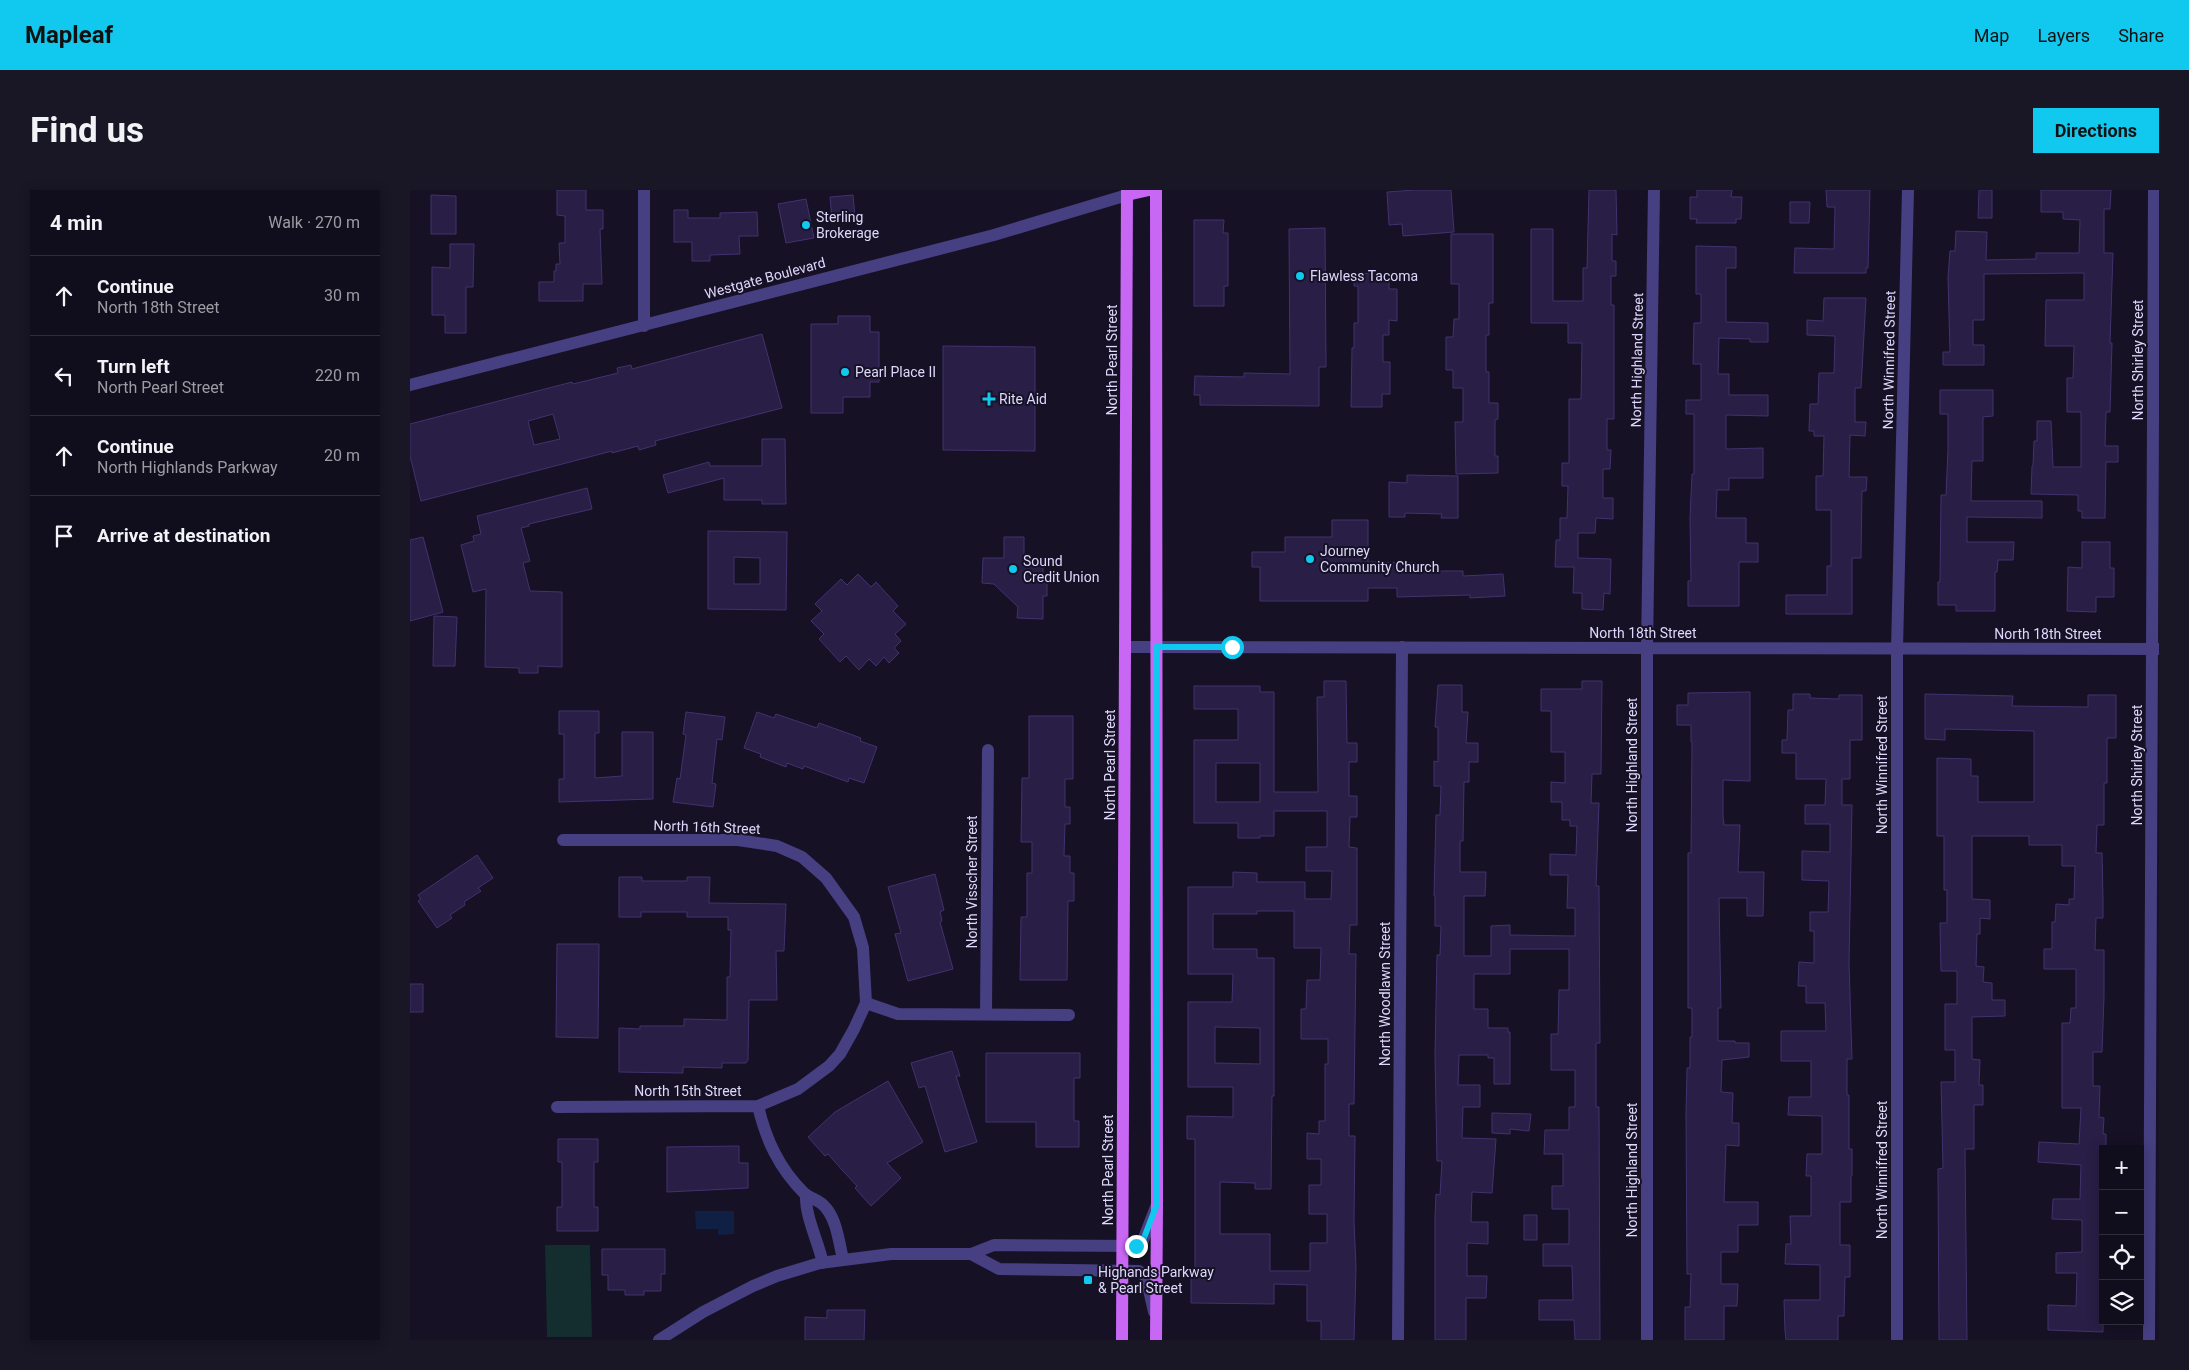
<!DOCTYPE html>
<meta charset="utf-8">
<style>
:root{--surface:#100d1c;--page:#191625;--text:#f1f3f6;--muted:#9c9ca3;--line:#302d3b;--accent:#11c9ef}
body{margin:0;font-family:Roboto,sans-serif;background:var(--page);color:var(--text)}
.controls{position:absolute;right:15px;bottom:15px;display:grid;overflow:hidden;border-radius:0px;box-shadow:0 2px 12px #0003}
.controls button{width:45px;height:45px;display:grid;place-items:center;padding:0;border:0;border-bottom:1px solid var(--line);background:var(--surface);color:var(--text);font:25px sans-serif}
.stop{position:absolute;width:15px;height:15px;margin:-11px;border:4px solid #11c9ef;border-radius:50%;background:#fff}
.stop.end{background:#11c9ef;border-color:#fff;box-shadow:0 1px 5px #0008}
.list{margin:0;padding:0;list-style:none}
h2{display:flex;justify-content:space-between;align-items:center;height:65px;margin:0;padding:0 20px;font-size:21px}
h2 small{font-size:16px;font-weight:400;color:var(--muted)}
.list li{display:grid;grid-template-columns:32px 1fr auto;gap:15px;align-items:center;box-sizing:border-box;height:80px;padding:0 20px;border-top:1px solid var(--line)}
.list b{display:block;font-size:19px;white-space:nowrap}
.list p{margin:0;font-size:16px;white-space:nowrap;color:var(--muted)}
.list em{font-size:16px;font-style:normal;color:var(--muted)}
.icon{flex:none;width:28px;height:28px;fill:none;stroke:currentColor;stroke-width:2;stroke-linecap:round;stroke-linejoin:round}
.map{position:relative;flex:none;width:1749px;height:1150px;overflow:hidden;border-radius:0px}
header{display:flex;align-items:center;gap:30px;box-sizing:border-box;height:70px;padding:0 25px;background:var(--accent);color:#111}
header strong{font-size:24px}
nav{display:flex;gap:28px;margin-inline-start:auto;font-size:18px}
.intro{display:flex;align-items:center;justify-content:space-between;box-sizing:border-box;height:120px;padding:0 30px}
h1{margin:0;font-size:35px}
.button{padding:12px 22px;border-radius:0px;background:var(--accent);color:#111;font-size:18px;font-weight:700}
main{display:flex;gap:30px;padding:0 30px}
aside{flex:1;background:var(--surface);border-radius:0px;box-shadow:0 2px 12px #0003}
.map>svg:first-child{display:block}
.green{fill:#142e2f}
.water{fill:#102045}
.building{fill:#291e45;stroke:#42326f;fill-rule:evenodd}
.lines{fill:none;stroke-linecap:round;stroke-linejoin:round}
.minor{stroke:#463f81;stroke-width:12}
.major{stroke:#c967f5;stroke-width:12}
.route{stroke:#11c9ef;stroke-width:6}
.poi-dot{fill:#11c9ef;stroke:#161125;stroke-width:2}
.labels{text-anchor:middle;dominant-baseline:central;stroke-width:4;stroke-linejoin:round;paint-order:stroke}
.poi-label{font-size:14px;fill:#ded8fc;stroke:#161125;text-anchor:start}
.street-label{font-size:14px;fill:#ded8fc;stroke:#161125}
</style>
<header>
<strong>Mapleaf</strong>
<nav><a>Map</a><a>Layers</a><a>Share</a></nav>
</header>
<div class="intro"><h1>Find us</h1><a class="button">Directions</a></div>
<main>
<aside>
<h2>4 min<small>Walk · 270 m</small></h2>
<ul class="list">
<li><svg class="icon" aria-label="ahead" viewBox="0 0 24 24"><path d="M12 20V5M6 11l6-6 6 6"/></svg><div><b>Continue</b><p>North 18th Street</p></div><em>30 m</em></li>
<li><svg class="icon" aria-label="left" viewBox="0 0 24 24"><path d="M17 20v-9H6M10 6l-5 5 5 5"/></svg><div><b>Turn left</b><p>North Pearl Street</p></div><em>220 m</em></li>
<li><svg class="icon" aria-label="ahead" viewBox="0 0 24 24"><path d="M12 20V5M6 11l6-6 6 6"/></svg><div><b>Continue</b><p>North Highlands Parkway</p></div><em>20 m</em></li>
<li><svg class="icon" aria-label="arrive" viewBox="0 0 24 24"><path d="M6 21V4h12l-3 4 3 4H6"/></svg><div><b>Arrive at destination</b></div></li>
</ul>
</aside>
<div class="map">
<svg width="1749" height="1150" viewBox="0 0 1749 1150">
<rect width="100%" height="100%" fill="#161125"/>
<path class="green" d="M135,1055h45l2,92h-45z"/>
<path class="water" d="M285,1021h39v23l-16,1v-6h-22z"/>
<path class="building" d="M147,0h29v20h17v19h-3l2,55h-19v17h-44v-19h15v-11h2v-7h4l-1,-21h6v-27l-8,-1z
M1005,0h36l3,42 -51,4 -1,-12 -13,1 -2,-33z
M1179,0h27l1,45 -5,-1v27h4v15h-5v29h3v114h-7v31h4l-1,19h-7v29h10v21l-17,-1 -1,15h-17v25l33,1 -1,35 -6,-1 -1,17 -21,-1v-16h-9l1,-26h-19l1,-27h4v-22h7l1,-32h-6v-23h7v-64h12l1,-56h-14v-20h-37v-94h22v72h30v-33h4z
M1287,0h35l-1,7h11l-1,22h-5v4h-40l1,-4h-7v-22h7z
M1416,0h44l-2,78h-2v5h-72l1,-25 39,1 1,-42h-8z
M1569,0h13v28h-14z
M1631,0h70l-1,19h-6v44h9l-3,90h2l-2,69h-4l-1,34h13v16h-12l-1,56h-23v-7h-4v-16l-47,-1 1,-28h1l1,-25h3v-20h14l2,46h28v-55h-14v-34h6l1,-32h-29l1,-46h38v-27l-100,1v46h-11v25h11v20h-41v-13h7l-2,-75 2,-26h5l1,-20 31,1 -1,28 50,-1v-6h43l1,-33 -17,-1v-7h-22z
M21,5l25,1v38h-25z
M443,5l2,22 -23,2 -2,-22z
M396,9l8,39 -28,5 -8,-39z
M1380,12h20l-1,21h-19z
M264,20h14v8h32v-5l37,-1 1,24h-19l1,18 -30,1v6h-18v-19h-18z
M784,30h30l-1,13h5v53h-4v20h-30z
M915,38l1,139h-7v39l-119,-1v-10h-6l1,-19 49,1v-4l46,1 -1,-145z
M1041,44h42v69h-4v32h-3v37h3v31h9v16l-3,1v36h3v17l-42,1 -1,-52h8v-34h-10v-18h-7v-33h7l1,-18h5v-35h-8z
M40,54h24l-1,43h-7v46h-21v-18h-13v-48l18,1z
M1286,56l40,1v21h-10v54l42,1v19h-18v-3l-31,-1 -1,36h11v21h39v21l-42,-1v34l37,-1v30h-34v12h-12l-1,28h30v25h12v19h-19v44h-51v-25h3l-1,-63 2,-44h2v-60h-8v-14h15v-36h-8l1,-41h7v-29h-5z
M944,83l35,1v15h8v32l-8,-1v15h-6v27h7v32h-8v13h-31l1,-59h2v-25h4v-37h-4z
M1414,108h42l-5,90h-6v34h11l-1,14 -15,-1 -1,42h18l-1,14h-4l-1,67h-9v56h-66v-19h41v-29h4v-56h-15v-34h7l1,-40h-10v-5h-5l1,-27h8l1,-31h15l1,-37 -28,-1v-15l16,1z
M428,126h32v16h9v50h-9v15h-27v16h-32v-89h27z
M352,144l20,74 -127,33 1,4 -17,5 -1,-4 -26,7v-2l-191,50 -11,-45v-32l162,-42 1,2 45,-11 -1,-5 14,-3 1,4zM143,224l7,25 -26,6 -6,-24z
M533,156l92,1v104l-92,-1z
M1530,200h53v26l-10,1v44h-11l-1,40h71v17l-75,-1v25h47l-1,18h-15l-1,12h-2v39h-39v-6h-18v-23h2l1,-87h5l2,-46v-35h-8z
M352,249h23l1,65h-24v-4h-38v-22l-56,15 -5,-18 46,-13 1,4h52z
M997,285l51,1v42h-17l1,-4 -37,-1v4h-16v-35l18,1z
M177,298l5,21 -63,15v2l-8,2 9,33 -7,2 7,28 32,1v75l-24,-1v7h-19v-5l-34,-1 1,-78 -13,3 -12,-47 13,-4 -1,-5 8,-2 -4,-18z
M922,330h36v42l48,1v8h47v5l40,-2 2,22 -35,2v-3l-73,2v-9h-29v13h-108v-34h-8v-15h33v-15h47z
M298,341l79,1 -1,78 -78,-1zM324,367l26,1v26h-26z
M13,347l20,75 -33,9v-81z
M594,347h20v21h19v22h4v16h-4v23l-26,-1 1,-11 -24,-23 -12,-1 1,-25h21z
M1672,352h28v26h4v29h-18v15l-29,-1 1,-44 14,1z
M448,384l13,13 5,-5 22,24 -5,5 13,13 -11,10 6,7 -7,7 5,5 -10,10 -5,-6 -8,9 -7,-7 -10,11 -13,-14 -6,6 -21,-23 5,-5 -13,-13 11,-10 -7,-7 26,-25 6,6z
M24,426l23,1 -2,49h-22z
M914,491h22l1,62h10v19h-8v34h8v21h-7l-1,30 8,1v77h-7l-1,29h7l-2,150h-5v32h6l-1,85 2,47 -2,72h-33v-19h-14v-36l-33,-1v20l-83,-1v-32h4v-132h-8v-23l46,1v-30h-45v-85h44l1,-28h-45v-87h45v-15l24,1v9h48v17h26l1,-28h-26v-24h21v-36h-53v25h-14v2h-22v-15h-44v-83h44v-31h-44v-23h66v6h14v100h44l-1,-95h7zM806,573h44v39h-44zM847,721h37v37h27l-1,32h-13l-1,29h-5v30h27v25h-3v57h-6v13l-12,-1v26h14v26h-12v29h18v29h-17v28h-40v-37h-50v-52l35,1v6h16l1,-93h2v-138h-17v-9h-44v-35h44zM805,837l45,1v36l-45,-1z
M1172,491h20l-1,93h-9l-1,29h8l-3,83h3l1,157h-4v64h3l1,233h-25l-1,-20h-35v-20h34l-1,-34h-29v-22h26v-35h-17v-23h11v-32h-19l1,-24h24v-23h6v-37h-24v-36h7l1,-44h10v-41h-59v25h-36v35h14v19h20v4h2v52h-16v-26h-6v-3h-29l-1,30h22v22h-17l-1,31 34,1 -4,54 -20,-1 -1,30h17v22l-21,-1v33h20l-1,22h-20v42h-31v-123l1,-23 4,1 2,-34h-5l-2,-106 2,-100h3l1,-29h-6v-30h-1l2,-81h4l1,-29h-7v-25l4,1v-35h-3l3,-42h24v27h6l-2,31h12v19h-9v20h-5l-1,59h-3v31h26l-1,24h-21v60h27v-30l19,-1v10l65,1v-28h-8l1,-33h-18v-21l26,1 1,-29h-7v-6h-8v-18h-11v-20l14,1v-31h-14v-41h-10v-22h41z
M1340,502v89l-27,-1v36l1,9h16l-2,47h26l-1,44h-16v-18h-28l2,110h-3v33h17v2h14v14l-27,3 -1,32 12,1 -1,30h7v23l-13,-1 -2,57h34v23h-20v27h-17v32h17l-1,22h-13v34h-39v-33h5l1,-33h-4l-1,-160 1,-46h3v-31h2v-29h-4v-155h3l1,-111h-1v-17h-14v-20h11v-12z
M1383,504h17v4l29,1v-4h23v45h-12v39h-8v26h10l-3,158 3,96h-5v36h2v54h3v27h-1v26h-11v43h10v32h-5l-1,39h-6v24h-52l-1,-9 -1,-31h36v-35l-35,-1 1,-20h5l-1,-28h21v-40h-5l1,-22h15v-38l-34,-1 1,-18h22v-36h-30v-30h45l-1,-28h-19v-17h-8l1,-24 15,1v-32h-4v-19h18l1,-31 -27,-1v-29l28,1v-28h-25v-19h20l1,-26h-30v-26h-14v-13h5l1,-30h5z
M1515,504l88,2 -1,10 76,1v-12h28v43h-9v45h-3v42h-7l-1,28h6l1,47v18h-7l-1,32h9v47l-2,55h-9v34h7l-1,31 5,1 -1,16h3v15h-3l-1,28 1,155 -55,-2v-25l28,1 1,-33h-21v-20l26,-1v-32l-30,-1 1,-20h27l1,-34 -43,-3 1,-20 40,2 2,-36h-19v-85h8l1,-15h5v-39h-32v-20h8v-27h3l1,-18 13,1v-6h5l1,-33h-13v-21h-33v-9h-57v63l18,1v19l-10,-1v16h-3l-1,32 8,1 -1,15 9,1v17h13v16l-33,1v42l8,1 -1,25h4v20h-9v44h-9l2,191h-28l-1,-171 5,-1 -2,-86h14v-32h-10v-46h12v-33h-16l-1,-48h7v-33h-3v-54h-7v-78l34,1v17h7v26h56v-71l-89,-2v11l-20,-1z
M149,521h40v22h-4v45l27,-2v-44h31v67l-94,3v-23h5v-45h-5z
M276,522l39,5 -3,23 -5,-1 -5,44 4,1 -3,23 -40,-5 4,-24 3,1 6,-44 -3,-1z
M347,522l17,6 2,-4 41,14 2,-5 42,15 -1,3 17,6 -13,36 -15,-5 -1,4 -44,-16 -1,3 -16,-6 -1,4 -26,-10 1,-3 -17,-6z
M619,526h44v63h-8v28h5v17h-5l-1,32h6v17h4v28h-6l-1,79h-47l1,-63h6v-44h5v-31h-11l1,-64h7z
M67,665l16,23 -15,10 3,3 -17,11 1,3 -15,10 2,3 -15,10 -19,-27 3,-2 -3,-4z
M525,684l9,36 -4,2 2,9 -2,1 13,47 -45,12 -13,-47 6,-1 -13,-46z
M209,687h23v4h45v-4h23l-1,26 77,1 -2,47h-8l1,49h-28l-1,60 -2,3h-24v5l-39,-1v6l-64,-1v-44l21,1v-3h44v-7l43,1v-43h3l1,-47h-3v-13h-41v-5h-46v5h-22z
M147,754h42l-1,94 -42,-1z
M0,794h13v28h-13z
M542,861l8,25h-4l21,66 -32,10 -20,-66 -6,2 -8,-25z
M576,863h94v25h-6v43h5v26h-43v-25h-50z
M478,891l35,61 -36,21 14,15 -30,28 -16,-18 2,-2 -14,-15 -15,-17 -3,2 -17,-19 27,-25z
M1082,923l39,1 -2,17 -19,-2v5l-18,-1z
M148,949h40v23h-4v45h4v24h-41v-24h5v-45h-4z
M329,956v17h9v25l-81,4v-45z
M1114,1025h13v25h-13z
M192,1059h63v25h-4v17h-17v4h-19v-5h-17v-15h-6z
M417,1120h38l-1,30h-59v-23l22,1z"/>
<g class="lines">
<path class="minor" d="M234,136v-136
M0,195l584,-150 133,-40
M716,457l1033,2
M456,813l32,11 171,1
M576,824l2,-264
M348,916c8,34 21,62 46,87 7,6 16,7 22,15 11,13 13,35 17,51
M147,917l201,-1 40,-17 31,-23 11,-12 14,-25 12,-26 -3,-55 -9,-31 -28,-39 -24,-21 -25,-11 -39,-6h-175
M396,1005c-1,21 12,46 17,68
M561,1064l28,15 140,2 7,6 8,35
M249,1150l44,-28 50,-26 24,-10 43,-13 71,-9h80l23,-9 142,1 6,-3 14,-36
M988,1150l4,-693
M1237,1150v-692l7,-458
M1487,1150v-691l11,-459
M1739,1150l5,-1150"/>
<path class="major" d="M746,0l1,1014 -1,136
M717,5l22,-5
M712,1150l5,-1150"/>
</g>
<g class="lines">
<path class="route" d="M726,1056l6,-3 15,-39 -1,-557h76"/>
</g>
<g class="poi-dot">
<circle cx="396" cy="35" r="5"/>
<circle cx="890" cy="86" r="5"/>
<circle cx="435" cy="182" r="5"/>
<path d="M576.5 201.5h5v5h5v5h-5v5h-5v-5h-5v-5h5z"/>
<circle cx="900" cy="369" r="5"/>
<circle cx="603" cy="379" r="5"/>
<rect x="673" y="1085" width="10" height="10" rx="2.5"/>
</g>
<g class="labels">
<g class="poi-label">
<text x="406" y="27">Sterling<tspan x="406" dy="16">Brokerage</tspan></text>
<text x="900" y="86">Flawless Tacoma</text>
<text x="445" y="182">Pearl Place II</text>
<text x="589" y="209">Rite Aid</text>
<text x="910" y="361">Journey<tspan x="910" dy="16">Community Church</tspan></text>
<text x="613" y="371">Sound<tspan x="613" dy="16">Credit Union</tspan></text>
<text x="688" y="1082">Highands Parkway<tspan x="688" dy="16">&amp; Pearl Street</tspan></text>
</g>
<g class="street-label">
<text transform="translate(355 88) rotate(-15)">Westgate Boulevard</text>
<text transform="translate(702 170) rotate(-90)">North Pearl Street</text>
<text transform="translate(1227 170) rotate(-89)">North Highland Street</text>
<text transform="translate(1479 170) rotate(-89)">North Winnifred Street</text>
<text transform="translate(1728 170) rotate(-90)">North Shirley Street</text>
<text x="1233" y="443">North 18th Street</text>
<text x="1638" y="444">North 18th Street</text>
<text transform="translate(700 575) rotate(-90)">North Pearl Street</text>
<text transform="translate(1222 575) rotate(-90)">North Highland Street</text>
<text transform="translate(1472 575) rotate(-90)">North Winnifred Street</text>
<text transform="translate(1727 575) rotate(-90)">North Shirley Street</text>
<text transform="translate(297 637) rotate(2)">North 16th Street</text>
<text transform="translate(562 692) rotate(-90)">North Visscher Street</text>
<text transform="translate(975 804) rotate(-90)">North Woodlawn Street</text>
<text x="278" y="901">North 15th Street</text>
<text transform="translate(698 980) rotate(-90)">North Pearl Street</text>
<text transform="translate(1222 980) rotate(-90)">North Highland Street</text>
<text transform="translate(1472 980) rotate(-90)">North Winnifred Street</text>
</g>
</g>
</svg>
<div class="controls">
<button>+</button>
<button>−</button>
<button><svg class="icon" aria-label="locate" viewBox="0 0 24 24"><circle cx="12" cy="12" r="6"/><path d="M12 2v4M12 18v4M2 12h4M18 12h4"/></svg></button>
<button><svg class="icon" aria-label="layers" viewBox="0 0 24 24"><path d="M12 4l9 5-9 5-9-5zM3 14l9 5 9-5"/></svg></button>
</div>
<div class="stop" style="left:822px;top:457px"></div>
<div class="stop end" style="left:726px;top:1056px"></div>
</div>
</main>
